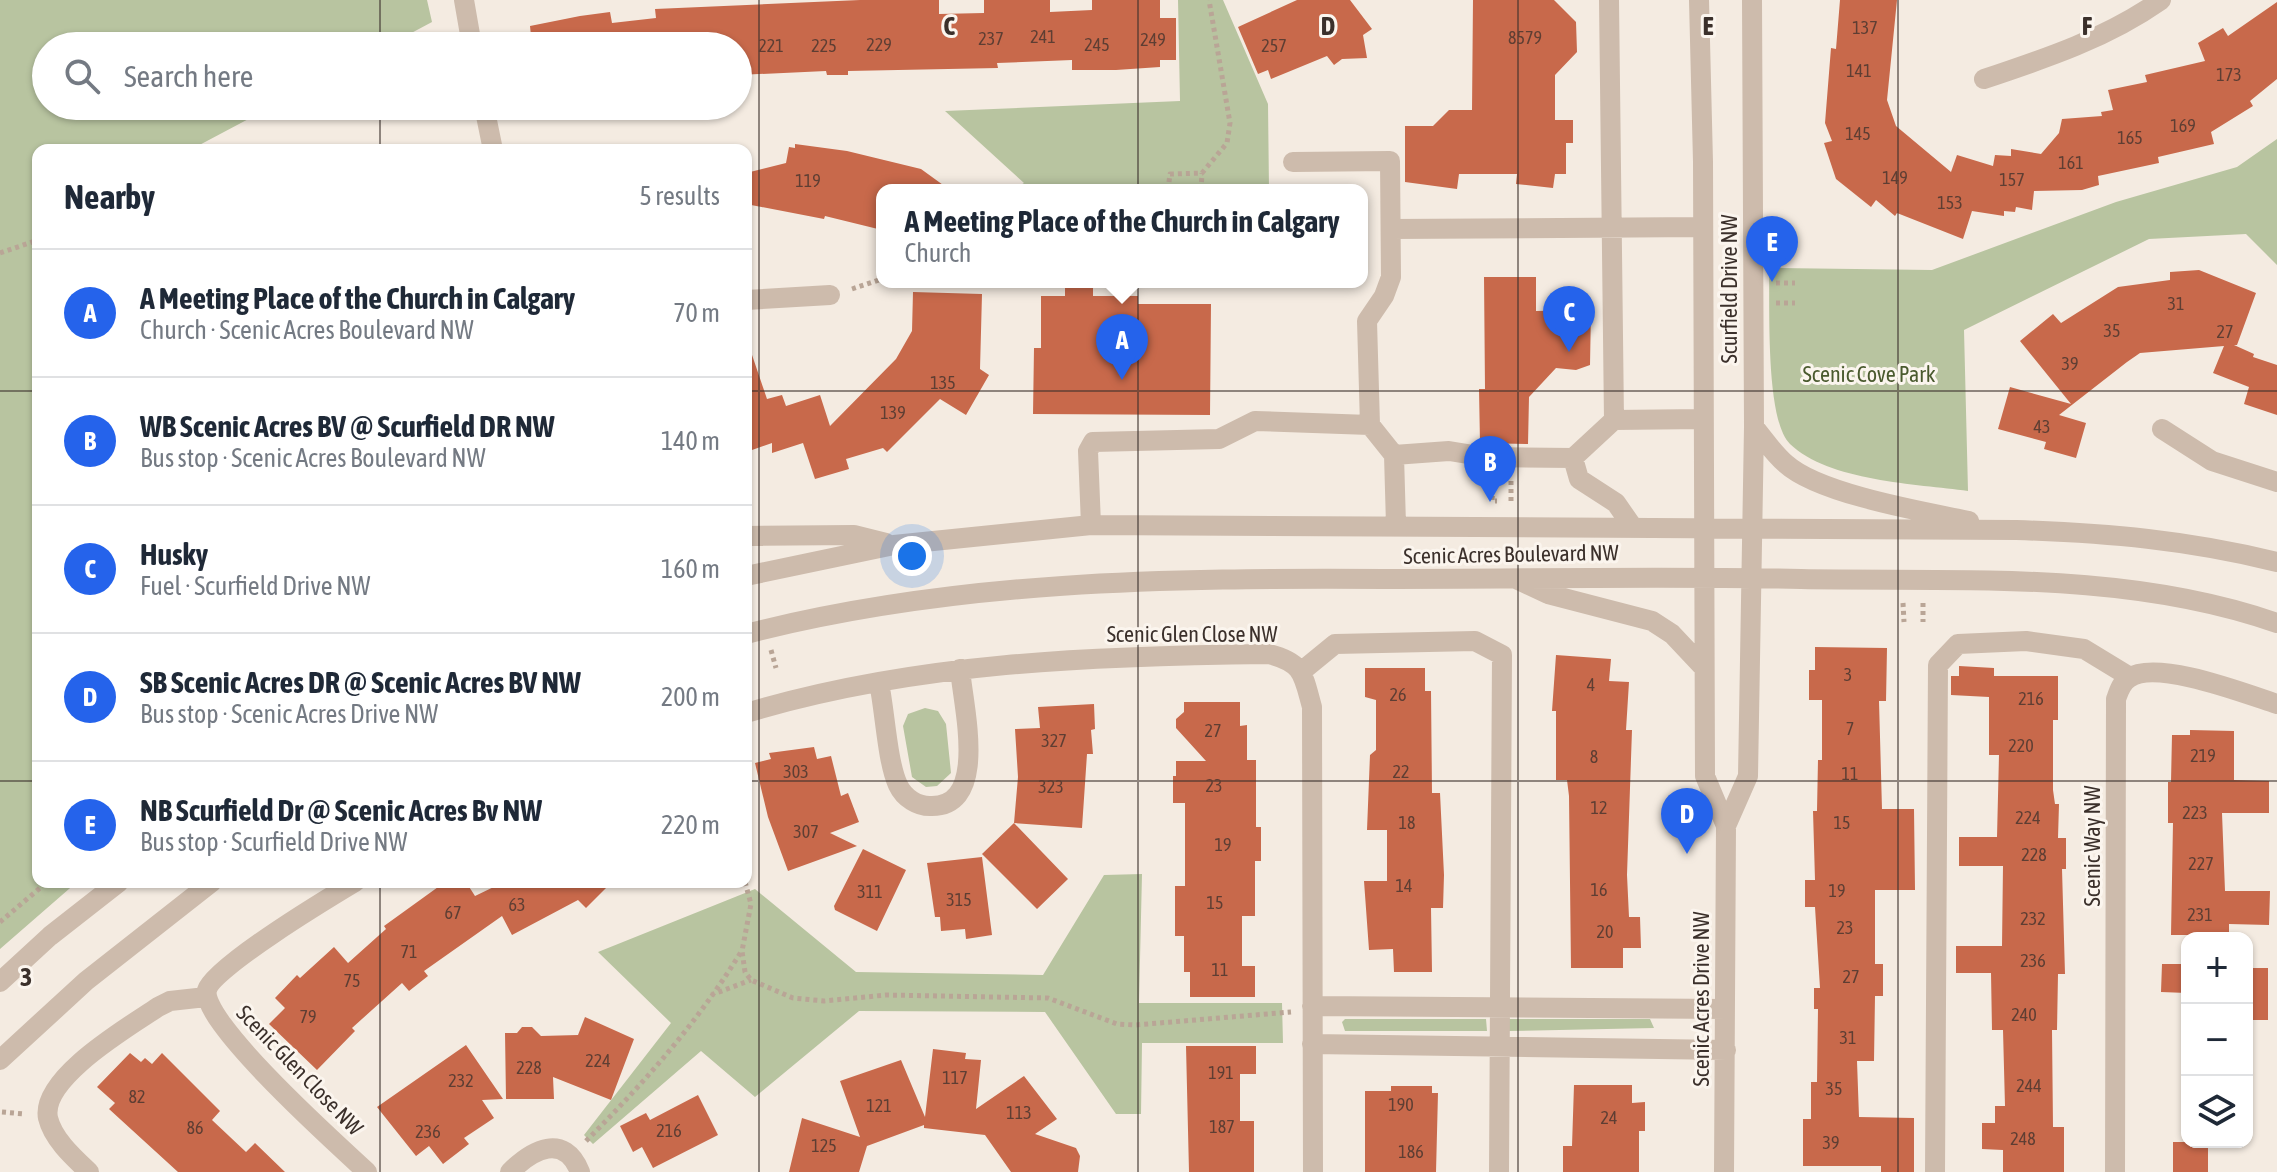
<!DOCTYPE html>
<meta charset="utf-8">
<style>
:root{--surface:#fff;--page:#f2f2f3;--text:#1f2937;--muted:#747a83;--line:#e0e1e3;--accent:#2563eb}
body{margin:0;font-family:"Asap Condensed",sans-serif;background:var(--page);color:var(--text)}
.controls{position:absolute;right:24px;bottom:24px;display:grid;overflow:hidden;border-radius:16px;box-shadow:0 2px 6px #0004}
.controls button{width:72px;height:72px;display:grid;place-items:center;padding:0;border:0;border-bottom:2px solid var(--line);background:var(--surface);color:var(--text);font:40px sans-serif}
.you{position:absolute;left:912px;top:556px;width:28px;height:28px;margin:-20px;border:6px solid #fff;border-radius:50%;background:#1a73e8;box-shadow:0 0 0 12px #1a73e833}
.badge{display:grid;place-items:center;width:52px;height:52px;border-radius:50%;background:var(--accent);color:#fff;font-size:26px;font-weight:700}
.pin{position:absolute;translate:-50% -66px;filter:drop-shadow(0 2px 4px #0008)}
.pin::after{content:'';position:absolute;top:42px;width:28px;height:24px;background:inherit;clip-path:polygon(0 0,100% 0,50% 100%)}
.popup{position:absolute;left:876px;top:184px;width:492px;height:104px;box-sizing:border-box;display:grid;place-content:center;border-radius:16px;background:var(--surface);filter:drop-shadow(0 2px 6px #0005);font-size:26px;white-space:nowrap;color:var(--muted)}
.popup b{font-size:30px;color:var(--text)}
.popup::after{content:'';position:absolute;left:50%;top:100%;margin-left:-16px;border:16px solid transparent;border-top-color:var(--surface)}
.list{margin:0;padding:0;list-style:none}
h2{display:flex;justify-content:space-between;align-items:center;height:104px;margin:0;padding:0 32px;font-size:34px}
h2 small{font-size:26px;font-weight:400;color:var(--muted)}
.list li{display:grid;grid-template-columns:52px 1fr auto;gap:24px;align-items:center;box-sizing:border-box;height:128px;padding:0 32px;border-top:2px solid var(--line)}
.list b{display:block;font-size:30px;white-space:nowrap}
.list p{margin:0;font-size:26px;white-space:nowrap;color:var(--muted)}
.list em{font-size:26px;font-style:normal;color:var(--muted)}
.icon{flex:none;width:44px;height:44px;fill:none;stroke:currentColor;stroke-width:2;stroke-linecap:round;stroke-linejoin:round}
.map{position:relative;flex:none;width:2277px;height:1172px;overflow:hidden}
.search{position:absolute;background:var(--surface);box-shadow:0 2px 6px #0004;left:32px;top:32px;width:720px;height:88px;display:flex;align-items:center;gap:20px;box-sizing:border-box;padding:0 28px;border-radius:44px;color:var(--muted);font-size:30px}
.panel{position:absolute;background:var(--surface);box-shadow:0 2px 6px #0004;left:32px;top:144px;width:720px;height:744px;border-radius:16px}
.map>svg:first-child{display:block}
.green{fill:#b8c4a0}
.building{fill:#c8694b}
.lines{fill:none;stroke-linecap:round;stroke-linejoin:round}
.path{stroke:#b9a596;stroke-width:5;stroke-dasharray:4 4;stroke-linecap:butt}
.minor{stroke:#cdbbac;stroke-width:20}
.grid{fill:none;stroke:#3b302b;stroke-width:2;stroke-opacity:0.55}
.labels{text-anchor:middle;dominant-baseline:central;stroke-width:6;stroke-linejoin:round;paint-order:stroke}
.number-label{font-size:18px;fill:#5e3e33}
.street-label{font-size:22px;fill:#3b302b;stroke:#fbf5ee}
.park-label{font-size:22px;fill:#4a5a2e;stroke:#fbf5ee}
.grid-label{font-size:26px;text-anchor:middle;font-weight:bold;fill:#3b302b;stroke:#fbf5ee;stroke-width:6;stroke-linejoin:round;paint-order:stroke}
</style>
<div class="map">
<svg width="2277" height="1172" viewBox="0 0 2277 1172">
<rect width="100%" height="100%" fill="#f4ebe1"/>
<path class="green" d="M0,0h427l5,22 -45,24h-341v60h227l-83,44h-152v732h39l-77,67z
M1178,0h45l45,104 1,86h-256l11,-7 -79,-72 235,-10z
M2277,139v126l-31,-31 -97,5 -185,91 4,161c-51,-7 -140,-10 -178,-47 -25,-24 -20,-139 -21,-176l163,2 184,-68 121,-35z
M925,708l13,3 8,13 5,49 -14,13 -11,1 -14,-10 -9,-51 5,-12z
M1142,874l-3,129h143l1,40h-141l-1,71h-25l-71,-102 -186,-1 -104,86 -54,-46 -108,93 -9,-9 87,-112 -73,-71 157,-63 101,83 187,3 61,-100z
M1345,1019h141l1,12h-142l-3,-9z
M1509,1019h141l4,9 -145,3z"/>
<path class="building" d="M860,0h79v14l45,-1v-13h66v12l42,-2v-10h68v18h16v42h-16v7l-44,3h-44v-10l-75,3 1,5 -150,3v4h-21l-1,-4 -88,4v-29h-206l-2,-20 50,-10 30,-4 2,11 44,-5 -1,-9z
M1297,0h53l22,29 -9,6 4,23 -25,1 -8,6 -7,-9 -56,23 -3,-9 -10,4 -20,-47z
M1473,0h81l22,22 1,30 -22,23v45h18v23h-7v31h-11l-2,14 -37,-4 1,-10h-58l-2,15 -52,-7v-56h28l16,-16h23z
M1840,0h57l-10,100 9,26 55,46 6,-17 36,11 2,-11 16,1v-7l30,5 18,-21 3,-14 40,-3 -1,-4 12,-2 -5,-20 39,-8 -2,-7 60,-14 -7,-18 25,-15 5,8 49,-34v77l-27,22 3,5 -42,26 3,12 -56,13 1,6 -61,13 1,9 -17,5 -48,1 -2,19 -16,-3 -1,5 -11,-1v5l-32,-5 -9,28 -66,-26 -2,3 -19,-16 -5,7 -35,-28 -12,-36 8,-2 -7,-18 6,-75 5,1z
M795,144l52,7 74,18 29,21h-68v40l-57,-14 -1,3 -78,-15v-31l40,-10 3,-16 6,1z
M2199,270l57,23 -19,52h-3l20,9 -1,3 24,8v50l-33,-11 5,-17 -36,-14 11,-27 -84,7 -13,9 -68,53 27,8 -10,35 -32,-9 2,-7 -48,-13 12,-42 61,17 -51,-63 33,-27 8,9 57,-36 52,-7v-8z
M1484,277h52v34l55,-1 -1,55 -14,5 -20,-2 -27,29 -1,47 -48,-1 -1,-54h6z
M1065,287h28v9h45v8h73l-1,111 -177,-1 1,-66h7v-52h24z
M913,292l69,2 -2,75 9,6 -23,40 -26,-16 -53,53 -4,-4 -37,11 3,10 -34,10 -12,-36 -31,10v-10l-20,7 -6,-19v-81l4,-1 17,50 15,-4 4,11 34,-11 10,31 66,-67 16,-28z
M1815,647l72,1 -1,53h-7l3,108h32l1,81h-40v74h8v32h-8l-1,65h-17l2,56 55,1v54h-33v-6h-78v-47h8v-37h6l1,-73h-4v-21h6l-5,-81h-10v-27h10l-2,-69h4l1,-51h4v-60h-13v-30h6z
M1556,655l55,4 -2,22 20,1 -3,48h6l-5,145 2,42h11l1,31h-18v20h-52l-2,-172 -2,-16h-11v-69h-4z
M1959,666l35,2v8h64v44h-5v70l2,14h4l-1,34h8v31h-4l3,105h-7l-1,56h-5l1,97h11v45h-61v-22l-21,-1v-26h13v-17h10l-2,-76h-11l-1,-57h-35v-27h46l1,-80h-44v-29h38l2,-82h-10v-58l-38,-2v-19h8z
M1365,668h60v23h6l1,102h8l4,82 -1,33h-12l1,64h-38l-1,-23 -24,1 -5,-69h23v-51h-20l3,-75 6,-5v-50l-11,-3z
M1184,702h56v24l7,-1v35h9v67h5v34h-6v55h-13v50h13v31h-65v-25h-6v-36h-9v-50h10v-83h-12v-27h3v-15h30l-30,-33v-9l8,-7z
M1094,704l1,25 -4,1 2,24h-6l-5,74 -68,-5 4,-46 -3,-48 25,-1 -2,-21z
M2190,730l44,1v49l35,1v32h-47l3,78h45l-1,34 -40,-1v11h-58l2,-112h-5v-41h3l1,-47h18z
M814,747l3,12 14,-3 10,40 7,-3 11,29 -29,11 27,13 -69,25 -20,-54 -13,-54 16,-4 -2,-6z
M1014,823l54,56 -31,30 -55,-55z
M863,849l43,21 -29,61 -42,-21 -1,-4z
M982,857l10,78 -26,4 -1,-10 -24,2 -1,-14h-5l-8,-54z
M445,882h21l9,14 29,-14h108l-26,26 -8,-8 -66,35 -10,-19 -78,55 4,5 -19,15 -7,-8 -50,45 3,3 -38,39 -48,-46 16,-16 -10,-10 22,-23 3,3 34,-31 14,16 38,-34 -2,-3z
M2162,964h25v29l-26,-1z
M2247,968h21v52h-21z
M585,1017l49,22 -23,61 -58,-23 1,22h-48l-1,-66h12l5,-6h10l9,9 37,-1z
M466,1045l37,54 -21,1 12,18 -30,20 5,6 -26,20 -14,-18 -13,10 -39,-49z
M1186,1046h70v28h-16v47h14v51h-65z
M933,1049l33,4 -1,6 16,1 -5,49 48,-33 33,43 -22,15 41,14 4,8 -2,16h-67l-26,-37 -61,-7v-3l-57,21 -8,26h-70l13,-54 58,19 -20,-56 61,-21 24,57z
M130,1053l11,9 4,-4 7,6 10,-11 58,58 -8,9 34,32 9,-9 30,29h-107l-69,-63 6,-6 -18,-16z
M1574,1085h58v18l13,-1v29h-6v41h-76v-26h9z
M1391,1086h41v7h6l-2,79h-71v-81h26z
M698,1095l20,40 -65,33 -11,-21 -9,5 -13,-26 26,-13 4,7z
M2173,1142h35v30h-35z"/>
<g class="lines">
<path class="path" d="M1168,190l2,-16 32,-1 25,-30 3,-20 -21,-123
M1201,190l1,-17
M0,253l38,-13
M1776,283h19
M852,289l30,-10
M1776,303h19
M1493,480l-1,21h5
M1511,501v-22
M1903,603l1,19
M1923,603v19
M771,650l5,18
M745,882l6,22 -9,47 3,21 6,8 42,18 31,3 62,-6 162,3 69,26 18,1 156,-13
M0,922l47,-40
M711,995l40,-15
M2,1112l23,2
M586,1141c59,-59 111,-118 155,-189"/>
<path class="minor" d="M464,0l8,46
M1609,0l5,420
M1699,0l4,162 2,614 21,50
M1984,79c63,-21 123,-41 177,-79
M484,106l9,44
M1293,162l97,-1 1,116 -7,19 -17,25 3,104 24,30 2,70
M1391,229l312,-2
M746,300l84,-5
M1754,427c10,12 20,27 32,37 33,30 139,48 183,57
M2162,429l50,32 65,21
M1394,455l55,-4 37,6 87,1 41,-38 89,-1
M1573,458l6,21 37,24 16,23
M1091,525l-3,-74 5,-9 126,-3 36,-18 115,4
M746,536l108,-1 32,8
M746,576l148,-31 197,-20 925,5c92,3 172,10 261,32
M1516,579l32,15 104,27 20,13 32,34
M746,634c210,-54 422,-56 638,-55 139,0 278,-3 417,0 159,3 324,-9 476,44
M1302,671l33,-27 140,-3 27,14 -3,517
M879,683c6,28 8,78 19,102 6,13 20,22 34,21 57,0 31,-100 28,-137
M746,713c170,-51 347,-57 523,-59 35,9 34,21 43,53l1,465
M355,882c-25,15 -143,86 -148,108 -8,31 133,157 160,182
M0,982l50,-46 69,-54
M1312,1006l413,3
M1312,1044l414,6
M0,1060l86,-79 126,-99
M89,1172c-16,-15 -36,-33 -41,-54 -8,-40 82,-92 110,-111l12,-6 36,-4
M510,1172c22,-22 54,-40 70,0
M1724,1172l2,-346 22,-50 6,-349 -2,-427
M1935,1172l3,-507 20,-21 68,-3 58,8 46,28
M2115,1172l1,-473c3,-8 5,-16 13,-21 27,-19 117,16 148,26"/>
</g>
<path class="grid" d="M380,0v46M759,0v1172M1138,0v1172M1518,0v1172M1898,0v1172M380,106v44M0,391h38M746,391h1531M0,781h38M746,781h1531M380,882v290"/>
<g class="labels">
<g class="number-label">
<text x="1865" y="27">137</text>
<text x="1043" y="36">241</text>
<text x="1525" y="37">8579</text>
<text x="991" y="38">237</text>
<text x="1153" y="39">249</text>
<text x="879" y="44">229</text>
<text x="1097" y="44">245</text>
<text x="771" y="45">221</text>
<text x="824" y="45">225</text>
<text x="1274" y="45">257</text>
<text x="1859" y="70">141</text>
<text x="2229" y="74">173</text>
<text x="2183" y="125">169</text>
<text x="1858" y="133">145</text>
<text x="2130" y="137">165</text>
<text x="2071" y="162">161</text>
<text x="1895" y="177">149</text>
<text x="2012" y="179">157</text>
<text x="808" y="180">119</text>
<text x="1950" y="202">153</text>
<text x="2176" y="303">31</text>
<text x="2112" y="330">35</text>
<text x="2225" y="331">27</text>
<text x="2070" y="363">39</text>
<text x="943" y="382">135</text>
<text x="893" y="412">139</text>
<text x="2042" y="426">43</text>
<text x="1848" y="674">3</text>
<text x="1591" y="684">4</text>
<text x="1398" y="694">26</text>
<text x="2031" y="698">216</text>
<text x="1850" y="728">7</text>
<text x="1213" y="730">27</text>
<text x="1054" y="740">327</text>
<text x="2021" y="745">220</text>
<text x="2203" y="755">219</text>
<text x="1594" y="756">8</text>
<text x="796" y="771">303</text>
<text x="1401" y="771">22</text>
<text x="1850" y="773">11</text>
<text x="1214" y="785">23</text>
<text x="1051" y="786">323</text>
<text x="1599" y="807">12</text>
<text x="2195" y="812">223</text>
<text x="2028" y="817">224</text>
<text x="1407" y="822">18</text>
<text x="1842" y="822">15</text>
<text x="806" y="831">307</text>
<text x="1223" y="844">19</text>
<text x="2034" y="854">228</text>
<text x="2201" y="863">227</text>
<text x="1404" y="885">14</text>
<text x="1599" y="889">16</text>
<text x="1837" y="890">19</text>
<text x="870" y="891">311</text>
<text x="959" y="899">315</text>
<text x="1215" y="902">15</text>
<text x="517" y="904">63</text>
<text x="453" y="912">67</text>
<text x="2200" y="914">231</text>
<text x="2033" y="918">232</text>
<text x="1845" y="927">23</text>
<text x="1605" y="931">20</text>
<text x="409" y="951">71</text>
<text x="2033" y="960">236</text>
<text x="1220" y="969">11</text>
<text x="1851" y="976">27</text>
<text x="352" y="980">75</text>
<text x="2024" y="1014">240</text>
<text x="308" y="1016">79</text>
<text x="1848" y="1037">31</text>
<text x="598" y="1060">224</text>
<text x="529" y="1067">228</text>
<text x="1221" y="1072">191</text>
<text x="955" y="1077">117</text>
<text x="461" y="1080">232</text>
<text x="2029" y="1085">244</text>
<text x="1834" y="1088">35</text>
<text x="137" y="1096">82</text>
<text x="1401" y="1104">190</text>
<text x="879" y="1105">121</text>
<text x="1019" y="1112">113</text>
<text x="1609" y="1117">24</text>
<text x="1222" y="1126">187</text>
<text x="195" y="1127">86</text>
<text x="669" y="1130">216</text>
<text x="428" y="1131">236</text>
<text x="2023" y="1138">248</text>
<text x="1831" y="1142">39</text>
<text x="824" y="1145">125</text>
<text x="1411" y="1151">186</text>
</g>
<g class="street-label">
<text transform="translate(1729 289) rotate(-90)">Scurfield Drive NW</text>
<text transform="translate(1511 554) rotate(-1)">Scenic Acres Boulevard NW</text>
<text x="1192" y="634">Scenic Glen Close NW</text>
<text transform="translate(2092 846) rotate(-90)">Scenic Way NW</text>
<text transform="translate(1701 999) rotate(-90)">Scenic Acres Drive NW</text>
<text transform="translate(300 1070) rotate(46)">Scenic Glen Close NW</text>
</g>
<g class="park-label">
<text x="1869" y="374">Scenic Cove Park</text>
</g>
</g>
<g class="grid-label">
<text x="949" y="35">C</text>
<text x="1328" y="35">D</text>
<text x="1708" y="35">E</text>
<text x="2087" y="35">F</text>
<text x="26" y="986">3</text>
</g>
</svg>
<div class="controls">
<button>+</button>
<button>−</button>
<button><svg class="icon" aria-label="layers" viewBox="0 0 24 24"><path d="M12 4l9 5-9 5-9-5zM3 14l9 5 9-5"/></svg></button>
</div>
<div class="you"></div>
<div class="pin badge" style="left:1122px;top:380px">A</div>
<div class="popup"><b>A Meeting Place of the Church in Calgary</b>Church</div>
<div class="pin badge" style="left:1490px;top:502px">B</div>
<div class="pin badge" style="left:1569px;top:352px">C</div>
<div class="pin badge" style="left:1687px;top:854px">D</div>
<div class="pin badge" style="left:1772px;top:282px">E</div>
<div class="search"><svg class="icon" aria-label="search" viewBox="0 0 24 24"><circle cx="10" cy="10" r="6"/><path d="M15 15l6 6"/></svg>Search here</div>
<section class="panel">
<h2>Nearby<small>5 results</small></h2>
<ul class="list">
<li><span class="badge">A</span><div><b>A Meeting Place of the Church in Calgary</b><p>Church · Scenic Acres Boulevard NW</p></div><em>70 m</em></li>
<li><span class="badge">B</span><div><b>WB Scenic Acres BV @ Scurfield DR NW</b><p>Bus stop · Scenic Acres Boulevard NW</p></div><em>140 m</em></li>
<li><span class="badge">C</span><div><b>Husky</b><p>Fuel · Scurfield Drive NW</p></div><em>160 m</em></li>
<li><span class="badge">D</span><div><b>SB Scenic Acres DR @ Scenic Acres BV NW</b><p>Bus stop · Scenic Acres Drive NW</p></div><em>200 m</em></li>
<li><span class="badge">E</span><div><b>NB Scurfield Dr @ Scenic Acres Bv NW</b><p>Bus stop · Scurfield Drive NW</p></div><em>220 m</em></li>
</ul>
</section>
</div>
